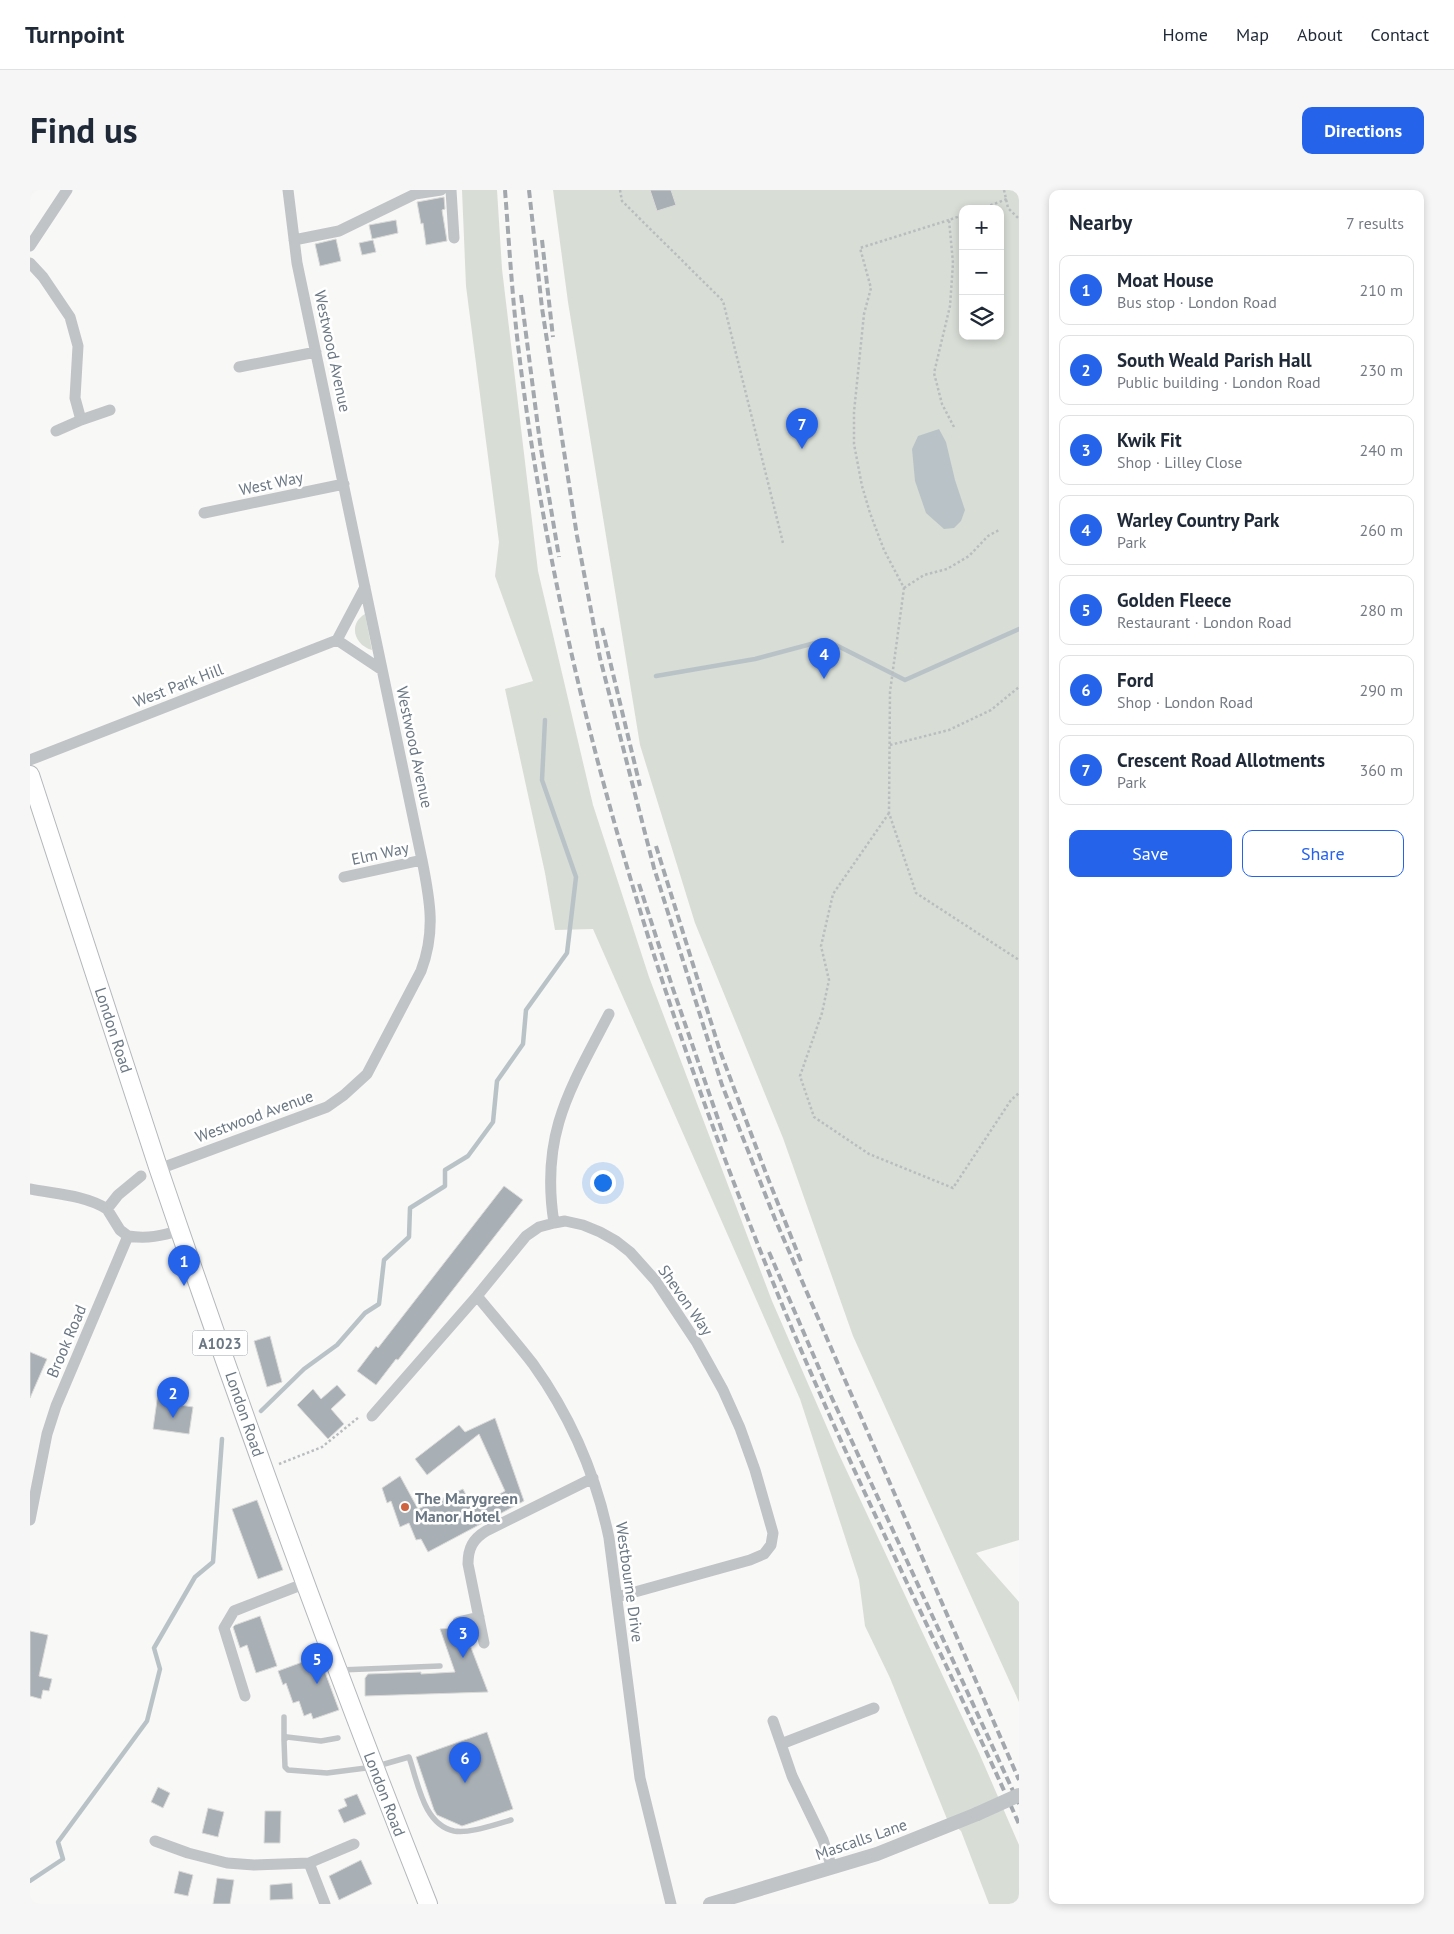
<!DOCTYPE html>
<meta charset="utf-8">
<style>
:root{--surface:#fff;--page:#f6f6f7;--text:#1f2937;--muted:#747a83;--line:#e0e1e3;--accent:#2563eb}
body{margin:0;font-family:"PT Sans",sans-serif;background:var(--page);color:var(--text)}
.controls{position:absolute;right:15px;top:15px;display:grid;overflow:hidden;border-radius:10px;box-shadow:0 2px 8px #0003}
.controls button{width:45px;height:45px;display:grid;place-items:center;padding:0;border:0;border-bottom:1px solid var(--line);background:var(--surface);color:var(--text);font:25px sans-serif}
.you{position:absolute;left:572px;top:992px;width:18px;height:18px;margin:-12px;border:4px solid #fff;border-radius:50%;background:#1a73e8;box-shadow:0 0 0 8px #1a73e833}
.badge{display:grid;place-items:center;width:32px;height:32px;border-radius:50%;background:var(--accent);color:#fff;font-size:16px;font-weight:700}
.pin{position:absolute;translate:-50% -41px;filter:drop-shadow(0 1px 2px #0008)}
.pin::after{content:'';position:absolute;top:26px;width:18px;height:15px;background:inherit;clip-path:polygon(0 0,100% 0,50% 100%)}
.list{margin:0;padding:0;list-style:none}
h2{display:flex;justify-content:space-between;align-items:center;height:65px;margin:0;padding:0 20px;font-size:21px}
h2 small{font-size:16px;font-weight:400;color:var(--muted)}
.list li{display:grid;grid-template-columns:32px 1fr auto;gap:15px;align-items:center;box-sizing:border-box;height:70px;margin:0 10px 10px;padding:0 10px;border:1px solid var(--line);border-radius:10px}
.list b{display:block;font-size:19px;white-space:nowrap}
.list p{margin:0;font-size:16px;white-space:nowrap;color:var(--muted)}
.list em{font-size:16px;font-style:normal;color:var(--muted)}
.actions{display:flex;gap:10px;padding:15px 20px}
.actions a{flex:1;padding:11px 0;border:1px solid var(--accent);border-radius:10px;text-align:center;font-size:18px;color:var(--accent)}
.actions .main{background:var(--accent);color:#fff}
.icon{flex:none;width:28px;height:28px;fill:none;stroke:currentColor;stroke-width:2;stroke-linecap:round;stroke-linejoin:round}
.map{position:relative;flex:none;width:989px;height:1714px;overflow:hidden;border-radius:10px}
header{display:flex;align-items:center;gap:30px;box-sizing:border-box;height:70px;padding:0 25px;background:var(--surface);border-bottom:1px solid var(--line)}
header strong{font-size:24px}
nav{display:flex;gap:28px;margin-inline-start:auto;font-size:18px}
.intro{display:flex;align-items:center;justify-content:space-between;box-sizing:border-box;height:120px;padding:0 30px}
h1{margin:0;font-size:35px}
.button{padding:12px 22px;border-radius:10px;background:var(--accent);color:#fff;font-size:18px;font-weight:700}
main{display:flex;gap:30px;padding:0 30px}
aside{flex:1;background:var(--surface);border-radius:10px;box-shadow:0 2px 8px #0003}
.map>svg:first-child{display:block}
.green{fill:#d8ddd6;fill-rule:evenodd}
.water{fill:#b9c3c7}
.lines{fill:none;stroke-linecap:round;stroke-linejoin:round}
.stream{stroke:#b9c3c7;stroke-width:4.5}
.building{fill:#a8afb5;stroke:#dadad9}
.primary-casing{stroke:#b4b8bb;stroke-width:20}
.path{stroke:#babdbf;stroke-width:2.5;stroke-dasharray:2.5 2.5;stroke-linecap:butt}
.service{stroke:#c0c4c7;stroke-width:5.5}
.minor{stroke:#c0c4c7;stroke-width:11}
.tertiary{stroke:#c0c4c7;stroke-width:14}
.primary{stroke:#fff;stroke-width:18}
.rail{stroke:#a2a8ad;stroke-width:4;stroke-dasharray:8 4;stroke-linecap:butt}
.tertiary-bridge{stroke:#c0c4c7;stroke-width:14}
.poi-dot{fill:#cf6340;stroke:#fff;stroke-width:2}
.labels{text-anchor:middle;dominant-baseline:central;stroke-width:5;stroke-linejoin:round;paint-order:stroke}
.shield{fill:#fff;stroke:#97a0a9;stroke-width:1}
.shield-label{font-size:15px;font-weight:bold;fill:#6b7884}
.street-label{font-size:16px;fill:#6b7884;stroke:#fff}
.poi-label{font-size:16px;font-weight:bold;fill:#6b7884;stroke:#fff;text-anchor:start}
</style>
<header>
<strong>Turnpoint</strong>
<nav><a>Home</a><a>Map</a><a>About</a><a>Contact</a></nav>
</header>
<div class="intro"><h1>Find us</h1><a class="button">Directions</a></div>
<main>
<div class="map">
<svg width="989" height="1714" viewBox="0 0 989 1714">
<rect width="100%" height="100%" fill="#f8f8f6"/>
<path class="green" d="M432,0h35l5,79 36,302 55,234 56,172 123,324 64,147 143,305 40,92v59h-30l-28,-73 -14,-12 -57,-141 -25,-52 -6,-46 -59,-181 -207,-470 -38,1 -10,-57 -40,-184 28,-8 -38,-105 4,-34 -33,-256z
M523,0h466v1350l-43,13 43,49v100l-166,-366 -70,-198 -88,-215 -55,-178 -72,-443zM933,19h37v127h-37z
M335,424l7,36c-18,-5 -24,-26 -7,-36z"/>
<path class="water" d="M909,239l7,13 9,38 10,30 -4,11 -7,7 -10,1 -18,-16 -11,-32 -3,-32 6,-13z"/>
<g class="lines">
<path class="stream" d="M626,486l99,-17 71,-19 79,40 114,-51
M231,1221l43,-42 33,-24 28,-32 14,-9 5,-44 25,-23 1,-29 35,-22v-16l23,-14 25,-34 4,-41 26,-37 3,-34 41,-57 9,-76 -34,-97 3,-60
M0,1691l33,-22 -5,-17 89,-121 13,-52 -6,-21 41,-71 18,-15 9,-123"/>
</g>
<path class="building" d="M620,0h21l5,15 -19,6z
M414,7l1,12 -3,1 5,31 -21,4 -3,-22 -2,1 -4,-22z
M366,30l2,13 -26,6 -3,-14z
M306,49l5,22 -21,5 -5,-22z
M343,50l3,12 -14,3 -3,-12z
M474,996l19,14 -125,160 -2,-1 -20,26 -19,-14 19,-25 2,2z
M240,1146l12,46 -15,5 -13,-46z
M0,1162l17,7 -17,39z
M307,1195l9,10 -15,14 13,15 -16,15 -31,-34 16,-16 8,10z
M129,1196l23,3 -2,16 13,2 -4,27 -36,-5z
M465,1228l29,83 -96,51 -7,-13 -5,1 -7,-17 -9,4 -9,-26 -4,2 -5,-15 18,-12 18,33 45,-20 10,20 32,-18 -26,-57 -52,41 -12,-16 44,-34 6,7z
M227,1310l26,70 -25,9 -26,-70z
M230,1426l17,50 -21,7 -9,-28 -7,3 -7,-21 2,-2z
M421,1438l19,17 18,47 -123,4v-18l3,-4 53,-2v2l34,-2 -15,-43z
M0,1441l18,4 -9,41 13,3 -3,12 -6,-1 -2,9 -11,-3z
M289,1466l20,54 -26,9 -2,-6 -7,3 -5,-15 -6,2 -7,-20 -3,2 -5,-14z
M457,1542l26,77 -51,17 -25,-11 -3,-5 -18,-53z
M128,1597l12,6 -7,15 -12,-6z
M327,1604l9,20 -22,9 -6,-13 9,-4 -3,-7z
M178,1618l16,4 -6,25 -16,-4z
M235,1621h16l-1,32h-16z
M331,1670l11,24 -33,16 -10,-24z
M149,1681l14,4 -5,21 -14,-3z
M187,1688l17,2 -4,24h-17z
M262,1693l1,16 -23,1v-15z"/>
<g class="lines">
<defs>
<path id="primary" d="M0,585c43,132 85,264 129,395 84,247 173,492 269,734"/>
</defs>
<use href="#primary" class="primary-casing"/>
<path class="path" d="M590,0l2,11 101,100 60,242
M974,0l4,18 11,11
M951,19l26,-10
M919,30l-89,28 11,40 -7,26 -10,98v32l8,42 8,27 14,37 20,38 -14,104 -1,121 27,80 103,67
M924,237l-12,-23 -8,-31 16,-67 3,-43 -4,-43 14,-5
M874,398l20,-13 23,-6 22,-13 19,-20 11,-6
M860,555l59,-15 42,-20 28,-23
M859,623l-56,81 -12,52 8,34 -7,33 -22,63 14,41 55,37 84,34 58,-88 8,-7
M249,1274l43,-17 37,-30"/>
<path class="service" d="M310,1480l100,-4
M254,1527v23
M308,1548l-17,3 -34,-4 -3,3 1,27 3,3 39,3 47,-6 35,-10c9,25 14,67 45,74 15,3 42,-7 57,-11"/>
<path class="minor" d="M421,0l3,48
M264,50l45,-9 76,-37 26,-4
M0,56l37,-56
M0,73l13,14 27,40 8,29 -3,52 6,22 -25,11
M209,177l77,-15
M51,230l29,-10
M174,323l140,-29
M307,450l45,30
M0,570l307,-120 28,-53
M314,687l78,-17
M129,979l168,-62 17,-12 23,-21 54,-103c15,-39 9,-71 1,-111l-125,-597 -9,-73
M0,999c25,5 55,6 77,20
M524,1033c-14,-89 16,-134 55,-209
M98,1046l-8,-6 -13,-21 11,-14 23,-19
M447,1106c19,23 38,45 56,68 38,53 63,111 76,174l31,240 31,126
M342,1226l105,-120 49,-60 13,-9 15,-4 11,-2 18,4 17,7 16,9 14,11 26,29 41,62 26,47 17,38 15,42 18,63 -2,12 -7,9 -14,6 -133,37
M0,1330l17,-86 9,-28 72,-170c19,3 34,0 52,-6
M428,1432l21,-5
M454,1453l-16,-79c0,-16 5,-25 18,-33l107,-53
M215,1506l-21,-68 10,-17 72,-28
M743,1531l8,23
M125,1651l33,12 39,10 27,2 55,-2 45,-19
M279,1673l16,41
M802,1678l-9,-28 -31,-64 -11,-32 93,-36"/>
<path class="tertiary" d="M680,1714l167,-50 100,-40"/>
<use href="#primary" class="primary"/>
<path class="rail" d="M475,0c4,52 7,104 13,155 40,337 141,662 270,974 71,171 156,336 231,505
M499,0l13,118 35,228 23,122 54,210 68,217 53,134 244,561
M512,50l11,97
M491,105l19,148 19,114
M572,438l38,158
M626,656l64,205 47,125 35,88
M609,694l34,105 54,156
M739,1062l62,144 188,408"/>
<path class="tertiary-bridge" d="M947,1624l42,-19"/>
</g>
<circle class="poi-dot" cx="375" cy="1317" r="5"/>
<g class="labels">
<rect class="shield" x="162.5" y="1140.5" width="55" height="25" rx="4"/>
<g class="shield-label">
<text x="190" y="1153">A1023</text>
</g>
<g class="street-label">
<text transform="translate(303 161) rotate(78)">Westwood Avenue</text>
<text transform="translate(241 293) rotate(-12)">West Way</text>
<text transform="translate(148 495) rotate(-21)">West Park Hill</text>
<text transform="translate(385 557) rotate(78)">Westwood Avenue</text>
<text transform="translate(350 663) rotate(-12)">Elm Way</text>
<text transform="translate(84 840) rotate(72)">London Road</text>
<text transform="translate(224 926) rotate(-20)">Westwood Avenue</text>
<text transform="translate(656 1110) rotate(55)">Shevon Way</text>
<text transform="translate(36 1151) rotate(-67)">Brook Road</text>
<text transform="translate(215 1224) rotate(71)">London Road</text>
<text transform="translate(600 1392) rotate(82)">Westbourne Drive</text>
<text transform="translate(355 1604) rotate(69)">London Road</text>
<text transform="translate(831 1649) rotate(-19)">Mascalls Lane</text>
</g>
<g class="poi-label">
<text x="385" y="1308">The Marygreen<tspan x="385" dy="18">Manor Hotel</tspan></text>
</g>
</g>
</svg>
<div class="controls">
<button>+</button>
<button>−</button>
<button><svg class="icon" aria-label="layers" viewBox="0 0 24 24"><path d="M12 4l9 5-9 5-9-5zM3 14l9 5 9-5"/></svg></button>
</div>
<div class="you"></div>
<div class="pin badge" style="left:154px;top:1096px">1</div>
<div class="pin badge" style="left:143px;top:1228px">2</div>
<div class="pin badge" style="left:433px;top:1468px">3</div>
<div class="pin badge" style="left:794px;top:489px">4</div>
<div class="pin badge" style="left:287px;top:1494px">5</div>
<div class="pin badge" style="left:435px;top:1593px">6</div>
<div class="pin badge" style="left:772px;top:259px">7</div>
</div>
<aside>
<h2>Nearby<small>7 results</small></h2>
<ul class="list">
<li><span class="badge">1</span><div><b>Moat House</b><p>Bus stop · London Road</p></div><em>210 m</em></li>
<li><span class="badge">2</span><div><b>South Weald Parish Hall</b><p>Public building · London Road</p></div><em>230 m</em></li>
<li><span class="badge">3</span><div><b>Kwik Fit</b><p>Shop · Lilley Close</p></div><em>240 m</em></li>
<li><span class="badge">4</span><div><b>Warley Country Park</b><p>Park</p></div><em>260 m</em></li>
<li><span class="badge">5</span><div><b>Golden Fleece</b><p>Restaurant · London Road</p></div><em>280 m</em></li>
<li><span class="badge">6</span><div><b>Ford</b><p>Shop · London Road</p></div><em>290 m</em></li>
<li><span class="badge">7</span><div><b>Crescent Road Allotments</b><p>Park</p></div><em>360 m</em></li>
</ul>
<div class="actions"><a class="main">Save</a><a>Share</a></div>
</aside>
</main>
